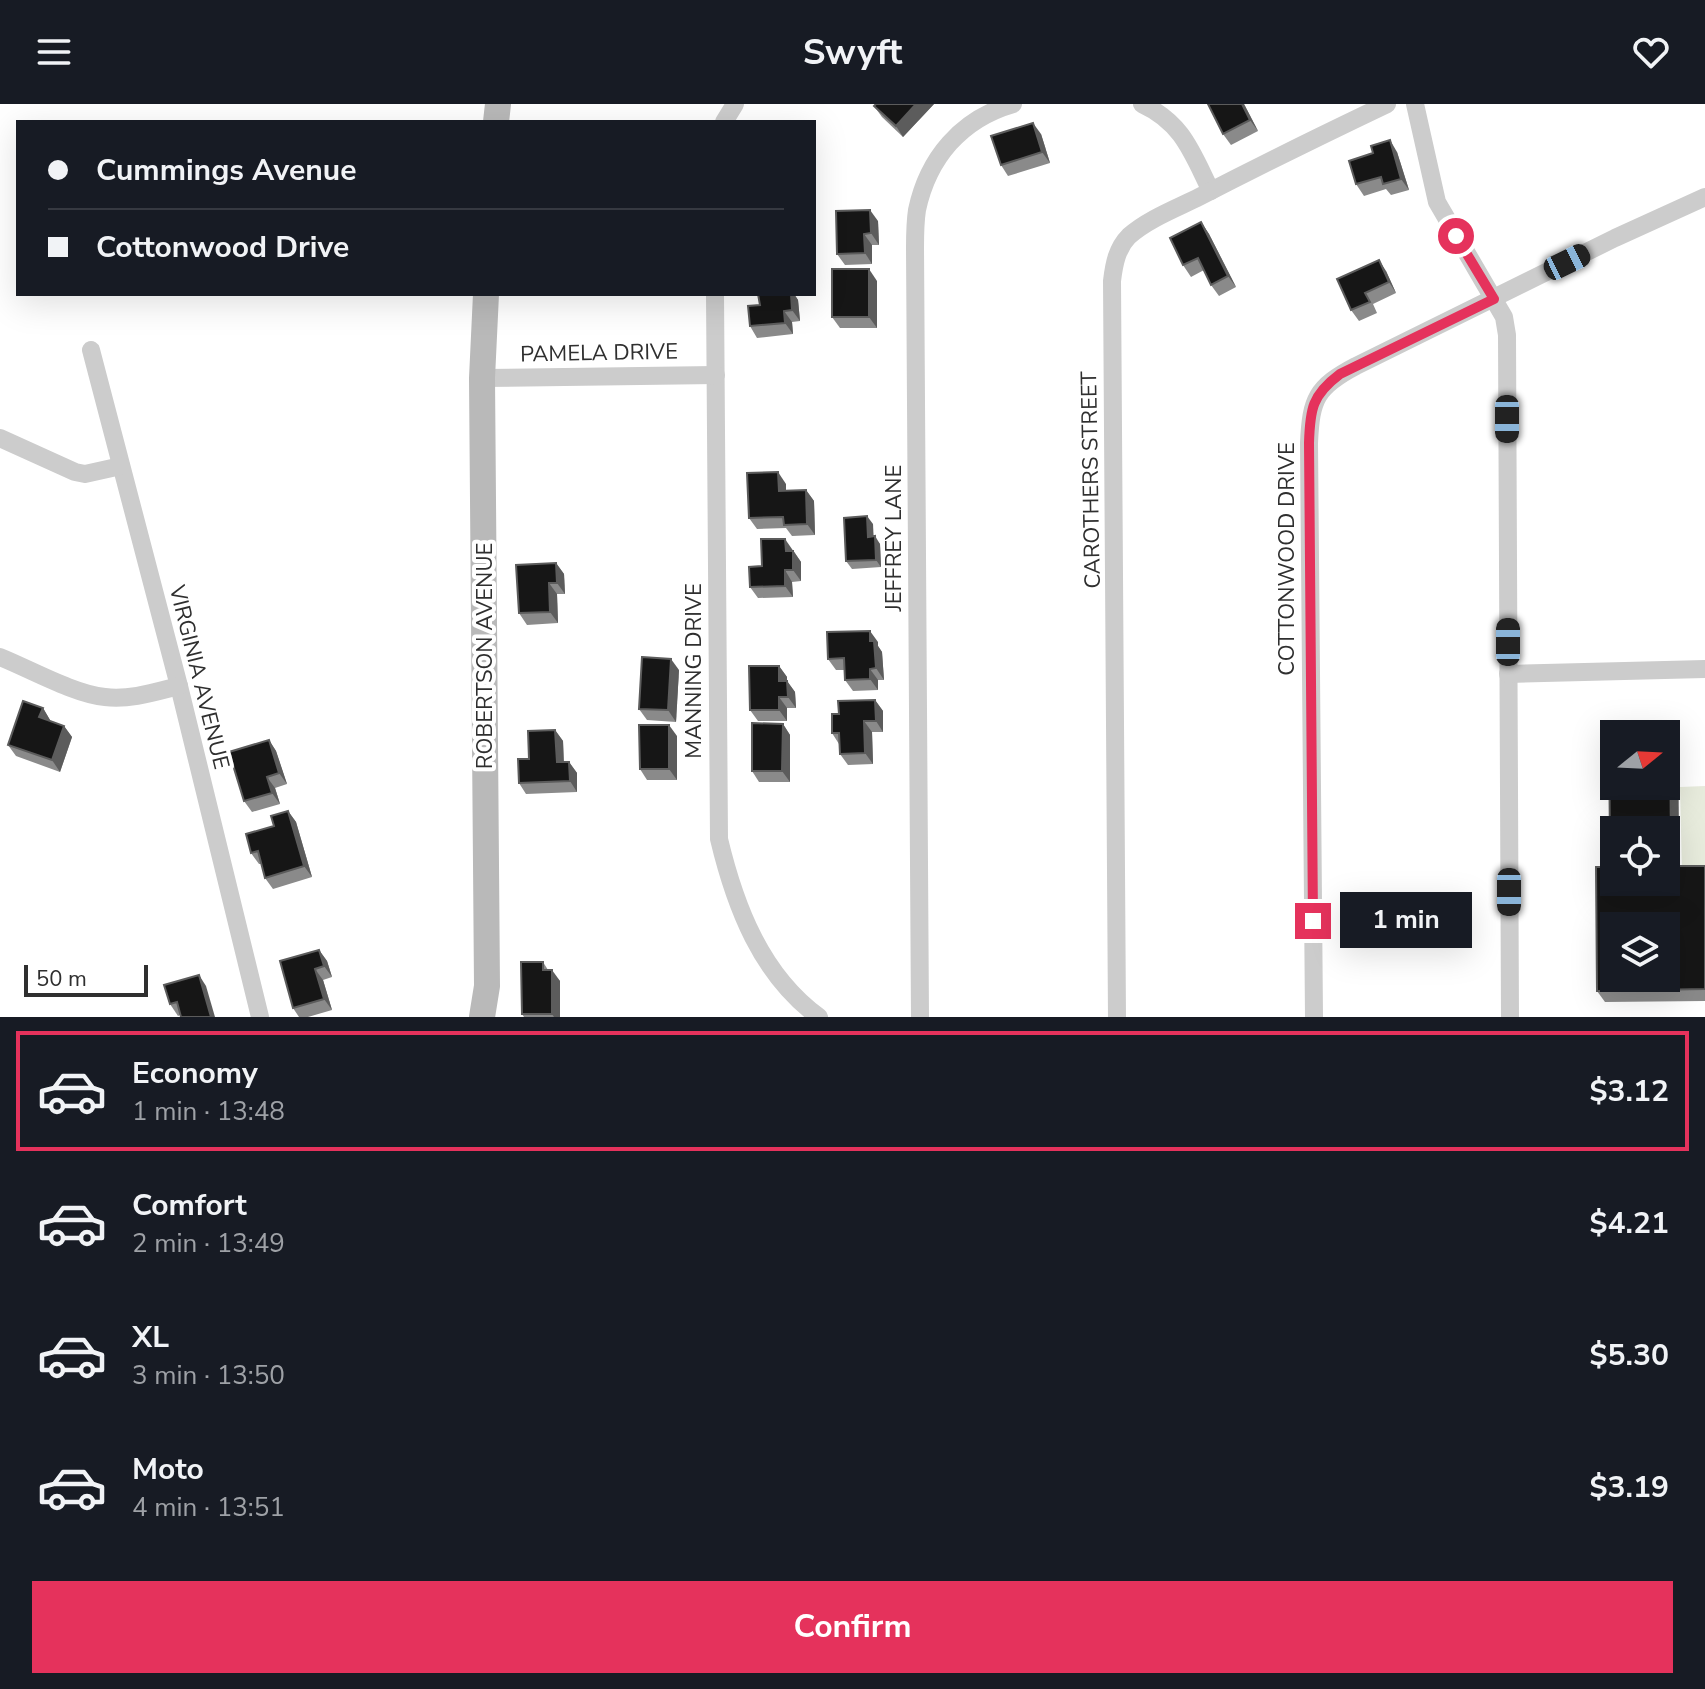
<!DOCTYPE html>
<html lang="en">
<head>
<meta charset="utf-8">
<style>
  :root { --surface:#171b24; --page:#20242c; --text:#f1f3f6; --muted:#9ea1a6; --line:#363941; --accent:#e5325c }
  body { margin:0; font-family:"Nunito Sans",sans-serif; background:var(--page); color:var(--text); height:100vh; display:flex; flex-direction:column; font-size:30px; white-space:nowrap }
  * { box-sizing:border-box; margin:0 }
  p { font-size:26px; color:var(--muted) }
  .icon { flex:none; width:44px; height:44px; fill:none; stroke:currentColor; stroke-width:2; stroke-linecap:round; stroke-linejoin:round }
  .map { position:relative; height:913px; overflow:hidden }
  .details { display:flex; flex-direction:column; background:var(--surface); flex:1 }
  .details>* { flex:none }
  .top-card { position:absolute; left:16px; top:16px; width:800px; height:176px; border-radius:0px; box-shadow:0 8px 32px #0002; display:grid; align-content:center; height:176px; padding:0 32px; background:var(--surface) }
  .needle { width:52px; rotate:72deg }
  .tools { position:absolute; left:1600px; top:616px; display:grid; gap:16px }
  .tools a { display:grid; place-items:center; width:80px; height:80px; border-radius:0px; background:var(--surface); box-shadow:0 8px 32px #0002; font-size:40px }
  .scale { position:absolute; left:24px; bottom:20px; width:124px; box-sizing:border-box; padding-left:8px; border:4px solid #2f2f2f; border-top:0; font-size:22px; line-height:28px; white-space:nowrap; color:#2f2f2f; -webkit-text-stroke:6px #fff; paint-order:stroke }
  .end { position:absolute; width:36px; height:36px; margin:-18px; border:10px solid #e5325c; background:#fff; box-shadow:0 0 0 4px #fff }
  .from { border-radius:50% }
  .bubble { position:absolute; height:56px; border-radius:0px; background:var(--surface); box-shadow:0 8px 32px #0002; font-size:26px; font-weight:700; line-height:56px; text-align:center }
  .car { position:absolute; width:24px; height:48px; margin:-24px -12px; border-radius:10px; box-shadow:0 0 6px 2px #0007; background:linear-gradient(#222 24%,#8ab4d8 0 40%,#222 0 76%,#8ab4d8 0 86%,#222 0) }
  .top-card b { display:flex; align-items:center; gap:28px; height:76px; font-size:30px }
  .top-card b+b { border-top:2px solid var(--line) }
  .top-card i { width:20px; height:20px; background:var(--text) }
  ul { padding:14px 0 0; list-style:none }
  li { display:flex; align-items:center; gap:24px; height:120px; margin:0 16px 12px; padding:0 16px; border:4px solid transparent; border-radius:0px }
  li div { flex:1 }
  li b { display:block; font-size:30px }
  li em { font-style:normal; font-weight:700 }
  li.on { border-color:var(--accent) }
  li>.icon { width:72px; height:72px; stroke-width:1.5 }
  .button { display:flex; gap:16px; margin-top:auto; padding:16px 32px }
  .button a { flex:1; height:92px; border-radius:0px; background:var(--accent); color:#fff; font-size:32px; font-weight:700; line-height:92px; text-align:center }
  header { display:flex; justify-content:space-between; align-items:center; height:104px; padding:0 32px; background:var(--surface); font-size:36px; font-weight:700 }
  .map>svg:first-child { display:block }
</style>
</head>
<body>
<header><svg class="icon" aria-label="menu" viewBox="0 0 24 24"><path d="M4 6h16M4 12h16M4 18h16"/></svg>Swyft<svg class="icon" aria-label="heart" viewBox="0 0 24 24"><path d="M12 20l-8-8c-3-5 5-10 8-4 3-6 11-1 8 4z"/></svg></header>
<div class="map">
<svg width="1705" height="913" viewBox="0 0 1705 913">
  <rect width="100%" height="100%" fill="#fff"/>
  <polygon fill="#e8ecdd" points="1705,682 1705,769 1682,769 1680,683"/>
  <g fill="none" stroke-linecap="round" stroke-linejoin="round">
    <g stroke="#ccc" stroke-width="18">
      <path d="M1142,0C1183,19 1192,49 1211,87"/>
      <polyline points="1415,0 1437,98 1504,213 1507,231 1510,913"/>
      <polyline points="724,18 735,0"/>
      <path d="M715,190L719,735C735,802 761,871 819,913"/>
      <polyline points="91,246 179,582 260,913"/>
      <polyline points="482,274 716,271"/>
      <polyline points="0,334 75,368 85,370 121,362"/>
      <path d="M0,553C30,565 74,590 105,593C130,596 155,588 179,582"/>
      <polyline points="1508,570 1705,565"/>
      <path d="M920,913L915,144C915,132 915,119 917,106C928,54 961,15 1013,0"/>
      <path d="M1117,913L1112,177C1114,160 1117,144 1129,132C1148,115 1177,104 1199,93C1261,61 1324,30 1387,0"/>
      <path d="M1314,913L1309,339C1311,295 1316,283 1356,262L1615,134L1705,93"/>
    </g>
    <g stroke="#b9b9b9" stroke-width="26">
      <polyline points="496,18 498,0"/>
      <polyline points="482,913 487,882 482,274 486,190"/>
    </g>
  </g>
  <g fill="#8a8a8a">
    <polygon points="876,0 934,0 903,33 882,13 874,2"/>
    <polygon points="1244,0 1258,27 1231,41 1223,30"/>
    <polygon points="1041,30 1050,59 1008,72 1001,61"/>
    <polygon points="1397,48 1409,86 1391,91 1386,85 1364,92 1356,80"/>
    <polygon points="878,117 879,141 872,141 872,160 845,161 837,150"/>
    <polygon points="1201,118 1209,130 1236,183 1219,192 1211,181 1204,166 1191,173 1183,161"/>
    <polygon points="1386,167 1396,189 1373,200 1377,209 1359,217 1351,206 1337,175"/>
    <polygon points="877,177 877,224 840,224 832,213"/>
    <polygon points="758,190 794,190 798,196 800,217 792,218 793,230 757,234 750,222 760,201"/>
    <polygon points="786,380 786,386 806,386 814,397 815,431 792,432 786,424 757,425 749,414"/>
    <polygon points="873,420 873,433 880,440 881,463 852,465 846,457"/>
    <polygon points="793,446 801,458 801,477 792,478 793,493 758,494 750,483 762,462"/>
    <polygon points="556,459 564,470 565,490 557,490 558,519 527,521 519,509"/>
    <polygon points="878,538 878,542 882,548 884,576 878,576 878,586 853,587 845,576 845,566 836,566 828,555"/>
    <polygon points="779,562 787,573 787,577 795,588 796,604 787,604 787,617 758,617 750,606"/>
    <polygon points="679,566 676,618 647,616 639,605"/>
    <polygon points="875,596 883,607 883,628 872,628 873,660 848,661 840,650 839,640 832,629 839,610"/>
    <polygon points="43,604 50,616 50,617 64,622 72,633 60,668 16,652 8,641"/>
    <polygon points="783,620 790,631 790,678 759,678 752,667"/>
    <polygon points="555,626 563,637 564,658 569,658 577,669 577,688 526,690 519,679 529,655"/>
    <polygon points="677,632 677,676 647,676 640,665"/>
    <polygon points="1609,633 1614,633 1614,682 1666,682 1666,633 1670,633 1678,644 1679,752 1666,752 1666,726 1614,726 1614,746 1610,740"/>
    <polygon points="269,636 276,647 287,680 275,684 280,700 252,708 244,697"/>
    <polygon points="288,707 296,718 312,773 273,785 265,774 261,760 259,760 251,749"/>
    <polygon points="1705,762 1705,897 1605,898 1597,887"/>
    <polygon points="319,846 327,857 332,873 323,876 332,906 308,913 299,913 293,904"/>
    <polygon points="543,858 548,866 560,877 560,913 524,913 522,910"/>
    <polygon points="206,882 180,911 178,912 170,900"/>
  </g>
  <g fill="#5c5c5c">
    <polygon points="916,0 934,0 903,33 896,22"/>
    <polygon points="1242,0 1244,0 1258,27 1250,16"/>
    <polygon points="1033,19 1041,30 1050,59 1042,48"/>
    <polygon points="1390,36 1397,48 1409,86 1401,75"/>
    <polygon points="870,106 878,117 879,141 871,129"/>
    <polygon points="1201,118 1209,130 1236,183 1228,172"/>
    <polygon points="864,130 872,141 872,160 865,149"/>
    <polygon points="1379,156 1386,167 1396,189 1389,178"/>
    <polygon points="869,165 877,177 877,224 869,213"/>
    <polygon points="789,190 794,190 798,196 800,217 792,206"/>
    <polygon points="784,207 792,218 793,230 785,219"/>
    <polygon points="778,368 786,380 786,398 779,387"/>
    <polygon points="806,386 814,397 815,431 807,420"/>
    <polygon points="867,412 873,420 874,441 868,433"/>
    <polygon points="875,432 880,440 881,463 876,456"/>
    <polygon points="785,435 801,458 801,477 793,466 786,447"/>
    <polygon points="556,459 564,470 565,490 557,479"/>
    <polygon points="785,466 792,478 793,493 785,482"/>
    <polygon points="549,479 557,490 558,519 550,508"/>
    <polygon points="870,527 878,538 878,542 882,548 884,576 876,564 870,537"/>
    <polygon points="671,555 679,566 676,618 668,606"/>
    <polygon points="779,562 787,573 787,588 779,577"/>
    <polygon points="870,565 878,576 878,586 870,575"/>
    <polygon points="787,577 795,588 796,604 788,593"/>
    <polygon points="779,593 787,604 787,617 779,606"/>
    <polygon points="875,596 883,607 883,628 876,617"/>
    <polygon points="43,604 50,616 47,625 39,613"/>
    <polygon points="864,617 872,628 873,660 865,649"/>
    <polygon points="783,620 790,631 790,678 782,667"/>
    <polygon points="669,621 677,632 677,676 669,665"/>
    <polygon points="64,622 72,633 60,668 52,656"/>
    <polygon points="555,626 563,637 564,669 557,658"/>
    <polygon points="1670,633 1678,644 1679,752 1671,741"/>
    <polygon points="269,636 276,647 287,680 279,669"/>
    <polygon points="569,658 577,669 577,688 570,677"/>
    <polygon points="267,673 275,684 280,700 272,689"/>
    <polygon points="288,707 296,718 312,773 304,762"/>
    <polygon points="319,846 327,857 332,873 324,862"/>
    <polygon points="315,865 323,876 332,906 324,895"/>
    <polygon points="552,866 560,877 560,913 554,913 552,910"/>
    <polygon points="199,871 206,882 215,913 211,913"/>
  </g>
  <g fill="#161616" stroke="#5c5c5c" stroke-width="2" fill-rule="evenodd">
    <polygon points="876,0 916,0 896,22 874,2"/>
    <polygon points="1208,0 1242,0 1250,16 1223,30"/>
    <polygon points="1033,19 1042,48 1001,61 991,32"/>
    <polygon points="1390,36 1401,75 1383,80 1381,73 1356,80 1349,57 1373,49 1371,42"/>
    <polygon points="870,106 871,129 864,130 865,149 837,150 836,107"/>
    <polygon points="1201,118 1228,172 1211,181 1198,154 1183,161 1170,134"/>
    <polygon points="1379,156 1389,178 1365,189 1370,198 1351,206 1337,175"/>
    <rect x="832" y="165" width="37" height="48"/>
    <polygon points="758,190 791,190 792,206 784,207 785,219 750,222 748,202 760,201"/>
    <polygon points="778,368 779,387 806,386 807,420 784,421 783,413 749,414 747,369"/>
    <polygon points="867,412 868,433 875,432 876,456 846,457 844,414"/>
    <polygon points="761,435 785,435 786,447 793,447 793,466 785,466 785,482 750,483 749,463 762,462"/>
    <polygon points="556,459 557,479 549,479 550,508 519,509 516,461"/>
    <polygon points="870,527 870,537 874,537 876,564 870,565 870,575 845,576 844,554 828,555 827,528"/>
    <polygon points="642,553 671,555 668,606 639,605"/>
    <polygon points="749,562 779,562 779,577 787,577 788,593 779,593 779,606 750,606"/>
    <polygon points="875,596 876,617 864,617 865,649 840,650 839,629 832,629 832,610 839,610 838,597"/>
    <polygon points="23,597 43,604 39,613 64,622 52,656 8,641"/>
    <polygon points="752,619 783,620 782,667 752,667"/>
    <polygon points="639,621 669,621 669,665 640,665"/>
    <polygon points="555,626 557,658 569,658 570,677 519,679 518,655 529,655 528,627"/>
    <polygon points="1609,633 1614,633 1614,682 1666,682 1666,633 1670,633 1671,741 1666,741 1666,726 1614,726 1614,740 1610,740"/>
    <polygon points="269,636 279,669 267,673 272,689 244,697 229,648"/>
    <polygon points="288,707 304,762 265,774 258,747 251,749 246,730 274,722 271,712"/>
    <path d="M1666,762H1705V885L1597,887L1596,763H1614V778H1666ZM1614,822H1666V874H1614Z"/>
    <polygon points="319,846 324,862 315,865 324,895 293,904 280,857"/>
    <polygon points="521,858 543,858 543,866 552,866 552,910 522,910"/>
    <polygon points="199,871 211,913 181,913 177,898 170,900 164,881"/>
  </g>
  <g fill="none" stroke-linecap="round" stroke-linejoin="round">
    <path stroke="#e5325c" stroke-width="10" d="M1313,817L1309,339C1310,305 1312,291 1340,270L1494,195L1456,132"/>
  </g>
  <g text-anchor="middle" stroke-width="8" stroke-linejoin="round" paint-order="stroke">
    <g font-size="22" fill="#2f2f2f" stroke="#fff">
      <text transform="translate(599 248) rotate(-1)" y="8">PAMELA DRIVE</text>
      <text transform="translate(1090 376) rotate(-91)" y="8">CAROTHERS STREET</text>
      <text transform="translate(893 434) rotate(-90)" y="8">JEFFREY LANE</text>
      <text transform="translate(1286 455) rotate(-90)" y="8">COTTONWOOD DRIVE</text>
      <text transform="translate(484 552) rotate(-90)" y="8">ROBERTSON AVENUE</text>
      <text transform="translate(693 567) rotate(-90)" y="8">MANNING DRIVE</text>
      <text transform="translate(200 573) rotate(76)" y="8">VIRGINIA AVENUE</text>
    </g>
  </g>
</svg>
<div class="tools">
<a><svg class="needle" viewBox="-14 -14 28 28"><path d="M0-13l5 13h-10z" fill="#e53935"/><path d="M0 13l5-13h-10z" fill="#9ea1a6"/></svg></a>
<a><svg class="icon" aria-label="locate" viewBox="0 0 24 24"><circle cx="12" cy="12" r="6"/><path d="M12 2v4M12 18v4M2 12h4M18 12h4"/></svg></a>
<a><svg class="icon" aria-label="layers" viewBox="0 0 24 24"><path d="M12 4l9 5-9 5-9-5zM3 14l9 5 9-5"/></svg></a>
</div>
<div class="scale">50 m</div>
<i class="end from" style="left:1456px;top:132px"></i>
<i class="end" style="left:1313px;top:817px"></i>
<div class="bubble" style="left:1340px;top:788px;width:132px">1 min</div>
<i class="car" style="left:1567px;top:158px;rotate:64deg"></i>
<i class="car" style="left:1507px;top:315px;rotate:180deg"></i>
<i class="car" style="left:1508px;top:538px;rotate:0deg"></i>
<i class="car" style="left:1509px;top:788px;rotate:180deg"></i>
<div class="top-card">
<b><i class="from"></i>Cummings Avenue</b>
<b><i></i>Cottonwood Drive</b>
</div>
</div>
<section class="details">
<ul>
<li class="on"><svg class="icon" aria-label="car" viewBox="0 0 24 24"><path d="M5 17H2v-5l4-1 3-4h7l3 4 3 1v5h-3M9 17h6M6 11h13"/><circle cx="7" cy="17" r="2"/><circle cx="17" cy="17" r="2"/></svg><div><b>Economy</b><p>1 min · 13:48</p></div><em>$3.12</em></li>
<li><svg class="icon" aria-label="car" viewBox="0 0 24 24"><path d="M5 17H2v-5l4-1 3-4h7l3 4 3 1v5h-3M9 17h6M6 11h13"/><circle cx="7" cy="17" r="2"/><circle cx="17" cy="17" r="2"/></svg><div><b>Comfort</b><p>2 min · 13:49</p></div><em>$4.21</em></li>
<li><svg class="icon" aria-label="car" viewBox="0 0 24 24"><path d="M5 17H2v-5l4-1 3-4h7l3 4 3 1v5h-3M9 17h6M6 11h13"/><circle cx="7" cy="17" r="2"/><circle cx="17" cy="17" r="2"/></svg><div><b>XL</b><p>3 min · 13:50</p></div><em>$5.30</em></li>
<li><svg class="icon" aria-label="car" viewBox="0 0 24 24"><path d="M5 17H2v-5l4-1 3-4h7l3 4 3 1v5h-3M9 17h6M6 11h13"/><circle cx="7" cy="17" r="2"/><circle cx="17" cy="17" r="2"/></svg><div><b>Moto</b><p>4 min · 13:51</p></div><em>$3.19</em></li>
</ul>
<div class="button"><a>Confirm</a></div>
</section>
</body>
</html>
